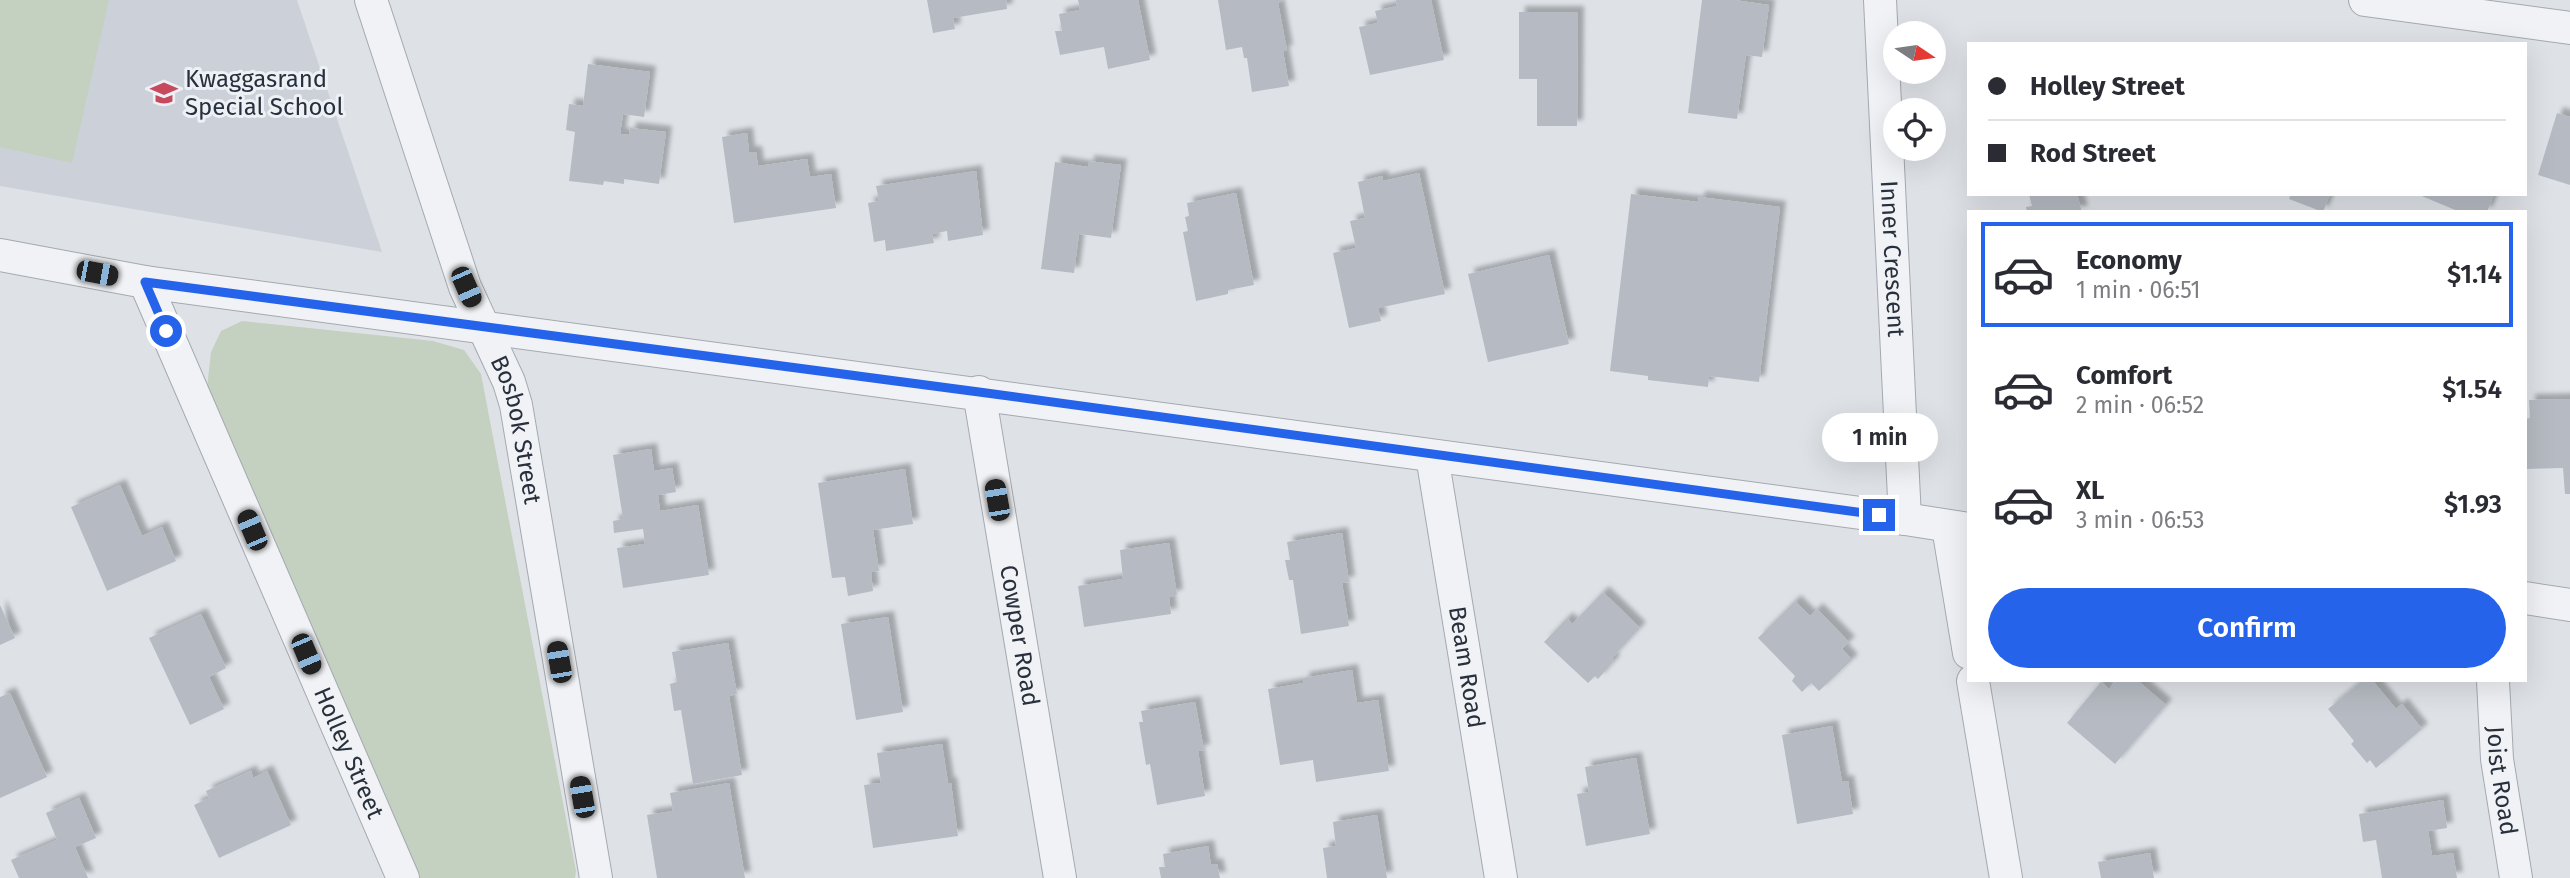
<!DOCTYPE html>
<html lang="en">
<head>
<meta charset="utf-8">
<style>
  :root { --surface:#fff; --page:#f7f7f7; --text:#2b2b33; --muted:#7c7c81; --line:#e1e1e2; --accent:#2563eb }
  body { margin:0; font-family:"Fira Sans",sans-serif; background:var(--page); color:var(--text); height:100vh; display:flex; flex-direction:column; font-size:26px; white-space:nowrap }
  * { box-sizing:border-box; margin:0 }
  p { font-size:23px; color:var(--muted) }
  .icon { flex:none; width:38px; height:38px; fill:none; stroke:currentColor; stroke-width:2; stroke-linecap:round; stroke-linejoin:round }
  .map { position:relative; flex:1; overflow:hidden }
  .side { position:absolute; left:1967px; top:210px; width:560px; height:472px; display:flex; flex-direction:column; background:var(--surface); border-radius:0px; box-shadow:0 7px 28px #0002 }
  .side>* { flex:none }
  .guide { position:absolute; left:1967px; top:42px; width:560px; height:154px; border-radius:0px; box-shadow:0 7px 28px #0002; display:grid; align-content:center; height:154px; padding:0 21px; background:var(--surface) }
  .needle { width:46px; rotate:103deg }
  .controls { position:absolute; left:1883px; top:21px; display:grid; gap:14px }
  .controls a { display:grid; place-items:center; width:63px; height:63px; border-radius:50%; background:var(--surface); box-shadow:0 7px 28px #0002; font-size:35px }
  .end { position:absolute; width:32px; height:32px; margin:-16px; border:9px solid #2563eb; background:#fff; box-shadow:0 0 0 4px #fff }
  .from { border-radius:50% }
  .bubble { position:absolute; height:49px; border-radius:24px; background:var(--surface); box-shadow:0 7px 28px #0002; font-size:23px; font-weight:600; line-height:49px; text-align:center }
  .car { position:absolute; width:21px; height:42px; margin:-21px -10px; border-radius:9px; box-shadow:0 0 5px 2px #0007; background:linear-gradient(#222 24%,#8ab4d8 0 40%,#222 0 76%,#8ab4d8 0 86%,#222 0) }
  .guide b { display:flex; align-items:center; gap:24px; height:66px; font-size:26px }
  .guide b+b { border-top:2px solid var(--line) }
  .guide i { width:18px; height:18px; background:var(--text) }
  ul { padding:12px 0 0; list-style:none }
  li { display:flex; align-items:center; gap:21px; height:105px; margin:0 14px 10px; padding:0 7px; border:4px solid transparent; border-radius:0px }
  li div { flex:1 }
  li b { display:block; font-size:26px }
  li em { font-style:normal; font-weight:600 }
  li.on { border-color:var(--accent) }
  li>.icon { width:63px; height:63px; stroke-width:1.5 }
  .cta { display:flex; gap:14px; margin-top:auto; padding:14px 21px }
  .cta a { flex:1; height:80px; border-radius:42px; background:var(--accent); color:#fff; font-size:28px; font-weight:600; line-height:80px; text-align:center }
  .map>svg:first-child { display:block }
</style>
</head>
<body>
<div class="map">
<svg width="2570" height="878" viewBox="0 0 2570 878">
  <defs>
    <filter id="shadow"><feDropShadow dx="6" dy="-6" stdDeviation="2" flood-color="#0004"/></filter>
  </defs>
  <rect width="100%" height="100%" fill="#dee2e7"/>
  <polygon fill="#ccd1d9" points="0,0 297,0 382,252 0,186"/>
  <g fill="#c4d0c0">
    <polygon points="0,0 109,0 72,163 0,147"/>
    <polygon points="242,321 433,341 464,350 481,374 576,871 575,878 415,878 206,397 211,352 221,331"/>
  </g>
  <g fill="#b6bbc3" filter="url(#shadow)">
    <polygon points="927,0 1006,0 1007,9 953,18 955,29 933,33"/>
    <polygon points="1078,0 1138,0 1150,60 1108,69 1104,47 1060,55 1055,31 1062,31 1059,14 1080,10"/>
    <polygon points="1218,0 1285,0 1278,3 1287,51 1283,51 1289,86 1252,92 1247,58 1244,58 1242,47 1226,50"/>
    <polygon points="1396,0 1431,0 1444,60 1370,75 1359,27 1378,23 1375,11 1397,6"/>
    <polygon points="1702,0 1734,0 1769,5 1762,57 1746,55 1737,119 1688,113"/>
    <polygon points="1519,12 1578,12 1577,126 1537,126 1537,79 1519,79"/>
    <polygon points="588,64 650,72 644,117 623,114 620,134 629,135 630,128 666,132 659,184 624,179 624,184 604,181 603,185 569,181 575,132 566,130 569,104 583,106"/>
    <polygon points="2557,113 2570,117 2570,185 2538,175"/>
    <polygon points="747,133 749,152 756,152 758,166 807,159 810,177 831,174 836,208 734,223 722,137"/>
    <polygon points="1088,161 1121,165 1111,238 1079,234 1074,273 1041,269 1055,162 1088,167"/>
    <polygon points="976,171 983,235 948,241 947,231 932,234 934,243 886,251 885,240 874,242 868,203 879,201 876,186"/>
    <polygon points="1419,173 1445,294 1378,308 1381,321 1349,328 1333,253 1356,248 1350,221 1365,218 1358,182 1382,176 1383,181"/>
    <polygon points="1236,193 1254,285 1228,290 1228,294 1196,301 1183,232 1188,231 1185,217 1189,216 1187,203"/>
    <polygon points="1631,194 1698,202 1699,197 1780,207 1759,382 1709,376 1708,387 1648,380 1648,376 1610,371"/>
    <polygon points="2029,194 2077,194 2082,212 2027,212 2026,207 2032,206"/>
    <polygon points="2291,194 2330,194 2323,212 2289,199"/>
    <polygon points="2417,194 2494,194 2487,212 2460,212"/>
    <polygon points="1549,255 1569,344 1488,362 1468,274"/>
    <polygon points="2570,399 2570,494 2565,494 2563,468 2525,469 2525,419 2530,418 2529,400"/>
    <polygon points="651,449 654,471 672,468 676,492 658,495 660,511 698,505 709,575 623,588 617,548 645,544 643,529 614,533 613,521 623,519 613,455"/>
    <polygon points="905,469 913,524 873,530 879,571 871,572 873,591 848,596 845,577 832,578 818,483"/>
    <polygon points="120,485 142,536 162,527 176,561 107,591 71,507"/>
    <polygon points="1342,533 1349,582 1342,583 1349,626 1301,634 1293,580 1289,580 1285,560 1290,560 1287,542"/>
    <polygon points="1169,543 1177,595 1169,597 1171,614 1084,627 1078,586 1123,579 1120,550"/>
    <polygon points="1603,592 1640,628 1612,658 1614,661 1598,679 1595,676 1588,683 1544,642 1567,618 1572,624"/>
    <polygon points="1795,601 1810,616 1817,609 1849,642 1842,649 1852,660 1819,691 1811,683 1802,692 1792,681 1795,676 1758,638"/>
    <polygon points="0,605 15,638 0,645"/>
    <polygon points="201,614 226,668 209,677 224,709 190,725 149,638"/>
    <polygon points="888,617 903,712 856,720 841,624"/>
    <polygon points="728,643 737,694 729,696 742,775 693,784 681,710 674,711 670,684 677,682 672,652"/>
    <polygon points="1352,670 1357,703 1378,700 1389,771 1316,782 1313,760 1280,765 1268,689 1304,683 1303,678"/>
    <polygon points="2116,681 2138,681 2166,705 2115,764 2067,723 2101,682 2109,689"/>
    <polygon points="2362,681 2373,681 2396,709 2402,704 2422,729 2376,768 2370,760 2367,763 2351,744 2354,741 2328,709"/>
    <polygon points="10,693 47,777 0,798 0,697"/>
    <polygon points="1195,702 1204,750 1198,751 1205,796 1157,805 1150,764 1146,765 1139,722 1143,722 1141,711"/>
    <polygon points="1832,726 1842,782 1848,781 1853,814 1797,824 1782,735"/>
    <polygon points="942,744 948,783 951,783 958,836 873,848 864,785 881,783 877,753"/>
    <polygon points="1636,758 1650,834 1586,846 1577,794 1589,792 1585,767"/>
    <polygon points="251,771 253,778 267,771 291,825 219,858 194,805 209,798 206,791"/>
    <polygon points="729,783 745,878 657,878 647,815 673,811 670,793"/>
    <polygon points="79,798 96,838 75,847 88,878 19,878 11,860 57,840 46,813"/>
    <polygon points="2443,800 2447,828 2428,831 2432,856 2453,853 2457,878 2382,878 2376,840 2363,842 2359,814"/>
    <polygon points="1377,815 1387,878 1327,878 1323,848 1336,846 1333,822"/>
    <polygon points="1208,846 1211,865 1217,864 1220,878 1161,878 1159,867 1165,867 1163,854"/>
    <polygon points="2150,853 2154,878 2101,878 2098,862"/>
  </g>
  <g fill="none" stroke-linecap="round" stroke-linejoin="round">
    <defs>
      <g id="street">
        <path id="s1" d="M371,0L465,287L509,382L516,405L596,878"/>
        <path id="s2" d="M1880,0L1905,519"/>
        <polyline points="2365,0 2570,28"/>
        <polyline points="0,255 145,282 1905,519 1969,529"/>
        <path id="s3" d="M145,282L403,878"/>
        <path id="s4" d="M979,392L1060,878"/>
        <path id="s5" d="M1432,456L1501,878"/>
        <polyline points="1948,527 1969,653"/>
        <polyline points="2525,598 2570,605"/>
        <polyline points="1973,681 2006,878"/>
        <path id="s6" d="M2493,681L2497,759L2516,878"/>
      </g>
    </defs>
    <use href="#street" stroke="#a4a9b1" stroke-width="34"/>
    <use href="#street" stroke="#f1f2f5" stroke-width="32"/>
  </g>
  <g fill="none" stroke-linecap="round" stroke-linejoin="round">
    <polyline stroke="#2563eb" stroke-width="9" points="166,331 145,282 979,392 1879,515"/>
  </g>
  <defs>
    <symbol id="school-bare" viewBox="-9 -9 18 18"><path d="M0-5L7-2L0 1L-7-2ZM-4 1L0 2.5L4 1V4Q0 6-4 4Z" fill="#c6495e" stroke="#edf1f5" stroke-width="2.5" paint-order="stroke"/></symbol>
  </defs>
  <g fill-rule="evenodd">
    <use href="#school-bare" x="145" y="74" width="38" height="38"/>
  </g>
  <g text-anchor="middle" stroke-width="6" stroke-linejoin="round" paint-order="stroke">
    <g font-size="24" fill="#28303d" stroke="#edf1f5" text-anchor="start">
      <text x="185" y="87">Kwaggasrand<tspan x="185" dy="28">Special School</tspan></text>
    </g>
    <g font-size="24" fill="#28303d" stroke="#edf1f5">
      <text dy="8" stroke="none"><textPath href="#s2" startOffset="259">Inner Crescent</textPath></text>
      <text dy="8" stroke="none"><textPath href="#s1" startOffset="455">Bosbok Street</textPath></text>
      <text dy="8" stroke="none"><textPath href="#s4" startOffset="247">Cowper Road</textPath></text>
      <text dy="8" stroke="none"><textPath href="#s5" startOffset="214">Beam Road</textPath></text>
      <text dy="8" stroke="none"><textPath href="#s3" startOffset="513">Holley Street</textPath></text>
      <text dy="8" stroke="none"><textPath href="#s6" startOffset="100">Joist Road</textPath></text>
    </g>
  </g>
</svg>
<div class="controls">
<a><svg class="needle" viewBox="-14 -14 28 28"><path d="M0-13l5 13h-10z" fill="#e53935"/><path d="M0 13l5-13h-10z" fill="#7c7c81"/></svg></a>
<a><svg class="icon" aria-label="locate" viewBox="0 0 24 24"><circle cx="12" cy="12" r="6"/><path d="M12 2v4M12 18v4M2 12h4M18 12h4"/></svg></a>
</div>
<i class="end from" style="left:166px;top:331px"></i>
<i class="end" style="left:1879px;top:515px"></i>
<div class="bubble" style="left:1822px;top:413px;width:116px">1 min</div>
<i class="car" style="left:97px;top:273px;rotate:101deg"></i>
<i class="car" style="left:466px;top:287px;rotate:156deg"></i>
<i class="car" style="left:997px;top:500px;rotate:350deg"></i>
<i class="car" style="left:252px;top:530px;rotate:337deg"></i>
<i class="car" style="left:306px;top:654px;rotate:157deg"></i>
<i class="car" style="left:559px;top:662px;rotate:350deg"></i>
<i class="car" style="left:582px;top:797px;rotate:350deg"></i>
<div class="guide">
<b><i class="from"></i>Holley Street</b>
<b><i></i>Rod Street</b>
</div>
<section class="side">
<ul>
<li class="on"><svg class="icon" aria-label="car" viewBox="0 0 24 24"><path d="M5 17H2v-5l4-1 3-4h7l3 4 3 1v5h-3M9 17h6M6 11h13"/><circle cx="7" cy="17" r="2"/><circle cx="17" cy="17" r="2"/></svg><div><b>Economy</b><p>1 min · 06:51</p></div><em>$1.14</em></li>
<li><svg class="icon" aria-label="car" viewBox="0 0 24 24"><path d="M5 17H2v-5l4-1 3-4h7l3 4 3 1v5h-3M9 17h6M6 11h13"/><circle cx="7" cy="17" r="2"/><circle cx="17" cy="17" r="2"/></svg><div><b>Comfort</b><p>2 min · 06:52</p></div><em>$1.54</em></li>
<li><svg class="icon" aria-label="car" viewBox="0 0 24 24"><path d="M5 17H2v-5l4-1 3-4h7l3 4 3 1v5h-3M9 17h6M6 11h13"/><circle cx="7" cy="17" r="2"/><circle cx="17" cy="17" r="2"/></svg><div><b>XL</b><p>3 min · 06:53</p></div><em>$1.93</em></li>
</ul>
<div class="cta"><a>Confirm</a></div>
</section>
</div>
</body>
</html>
